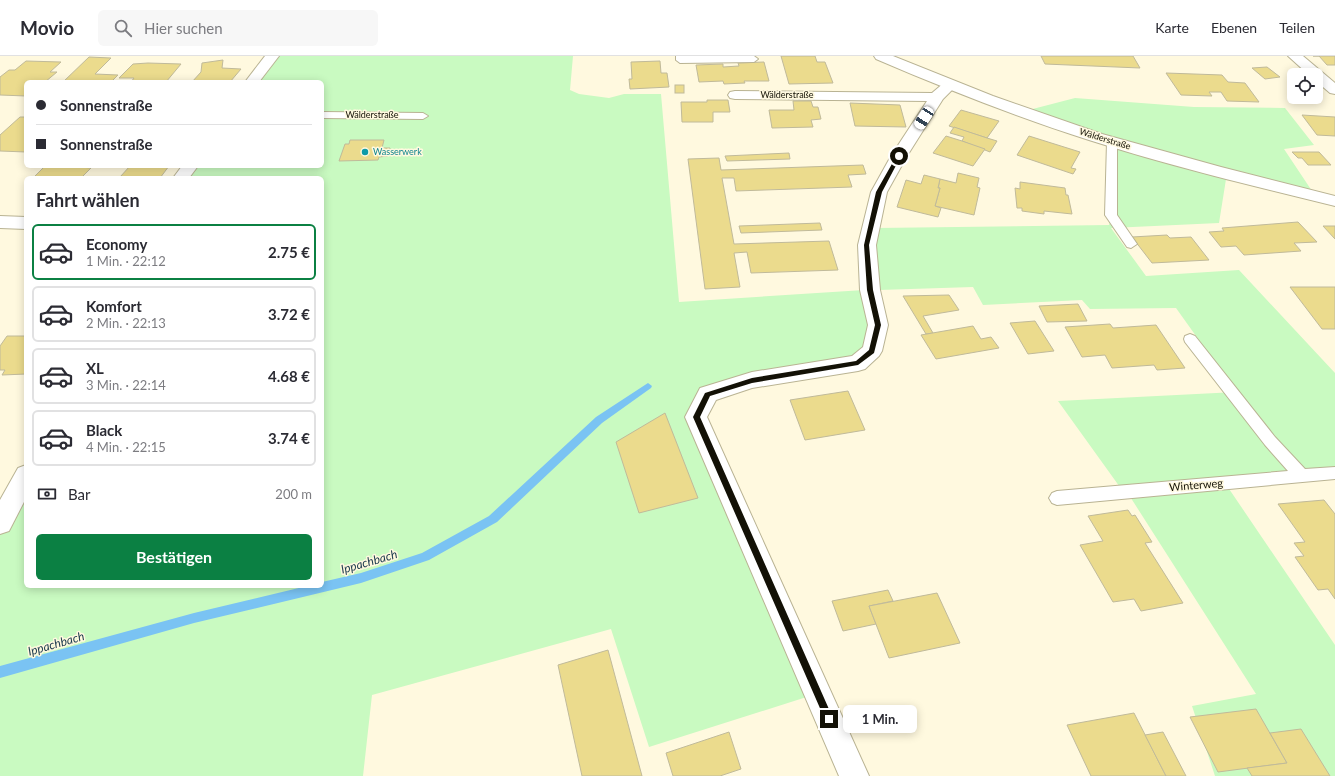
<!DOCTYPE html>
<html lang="de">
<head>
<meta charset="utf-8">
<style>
  :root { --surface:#fff; --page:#f7f7f7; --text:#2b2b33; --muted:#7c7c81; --line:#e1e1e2; --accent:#0b8043 }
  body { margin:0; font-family:Lato,sans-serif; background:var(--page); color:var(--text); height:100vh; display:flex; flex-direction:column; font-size:15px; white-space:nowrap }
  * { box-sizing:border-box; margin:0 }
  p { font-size:13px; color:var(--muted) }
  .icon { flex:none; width:22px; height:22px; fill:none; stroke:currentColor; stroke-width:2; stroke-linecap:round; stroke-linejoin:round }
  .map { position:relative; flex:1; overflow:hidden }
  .drawer { position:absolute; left:24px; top:120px; width:300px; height:412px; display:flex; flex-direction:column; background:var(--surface); border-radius:6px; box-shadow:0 2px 10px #0003 }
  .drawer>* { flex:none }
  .top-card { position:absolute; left:24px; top:24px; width:300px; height:88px; border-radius:6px; box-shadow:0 2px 10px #0003; display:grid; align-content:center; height:88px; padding:0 12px; background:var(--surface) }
  .buttons { position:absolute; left:1287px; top:12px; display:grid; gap:8px }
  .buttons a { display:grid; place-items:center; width:36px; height:36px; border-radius:6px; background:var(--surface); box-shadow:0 2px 10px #0003; font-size:20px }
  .end { position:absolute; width:18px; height:18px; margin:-9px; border:5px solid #131106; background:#fff; box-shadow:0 0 0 2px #fff }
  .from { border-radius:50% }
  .bubble { position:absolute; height:28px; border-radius:6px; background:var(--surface); box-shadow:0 2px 10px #0003; font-size:13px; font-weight:700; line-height:28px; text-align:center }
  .car { position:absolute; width:12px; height:24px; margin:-12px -6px; border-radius:5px; box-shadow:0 0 3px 1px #0007; background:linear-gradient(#fff 24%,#345 0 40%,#fff 0 76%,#345 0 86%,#fff 0) }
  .top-card b { display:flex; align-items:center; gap:14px; height:38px; font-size:15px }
  .top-card b+b { border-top:1px solid var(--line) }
  .top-card i { width:10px; height:10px; background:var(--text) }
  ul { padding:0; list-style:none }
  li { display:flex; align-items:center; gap:12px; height:56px; margin:0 8px 6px; padding:0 4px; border:2px solid var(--line); border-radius:6px }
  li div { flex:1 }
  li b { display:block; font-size:15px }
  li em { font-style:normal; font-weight:700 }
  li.active { border-color:var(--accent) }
  li>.icon { width:36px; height:36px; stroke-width:1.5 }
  h2 { padding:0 12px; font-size:18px; line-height:48px }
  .pay { display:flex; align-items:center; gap:10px; height:44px; padding:0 12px; font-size:15px }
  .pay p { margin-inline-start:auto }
  .primary-button { display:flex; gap:8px; margin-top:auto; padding:8px 12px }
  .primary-button a { flex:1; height:46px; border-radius:6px; background:var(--accent); color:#fff; font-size:16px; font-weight:700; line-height:46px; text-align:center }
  header { display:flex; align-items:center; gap:24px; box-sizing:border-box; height:56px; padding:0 20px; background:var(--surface); border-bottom:1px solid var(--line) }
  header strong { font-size:19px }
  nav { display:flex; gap:22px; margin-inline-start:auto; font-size:14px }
  .search { width:280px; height:36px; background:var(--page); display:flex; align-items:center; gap:10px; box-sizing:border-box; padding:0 14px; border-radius:6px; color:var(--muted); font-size:15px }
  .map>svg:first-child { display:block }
</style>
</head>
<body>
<header>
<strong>Movio</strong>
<div class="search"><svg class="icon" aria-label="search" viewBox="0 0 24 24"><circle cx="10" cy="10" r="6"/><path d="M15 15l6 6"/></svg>Hier suchen</div>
<nav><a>Karte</a><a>Ebenen</a><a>Teilen</a></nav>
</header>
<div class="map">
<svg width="1335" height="720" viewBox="0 0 1335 720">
  <rect width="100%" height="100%" fill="#fff9df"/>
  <g fill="#c9fac1">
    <polygon points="275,0 573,0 570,34 579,38 609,42 624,38 661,38 679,246 864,234 875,270 856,306 706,337 694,362 816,638 649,691 611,573 372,639 363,720 0,720 0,474 26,426 26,530 322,530 322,122 184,122 193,110 322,110 322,26 254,26"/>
    <polygon points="1075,42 1194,51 1285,52 1314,89 1284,93 1314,138 1227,117 1219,167 1111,172 1146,220 1239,214 1335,317 1335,414 1223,424 1335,589 1335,720 1215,720 1192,650 1256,638 1129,439 1122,434 1058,345 1236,336 1176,252 1090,253 1082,244 983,249 973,231 879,234 872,189 876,172 1109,169 1114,149 1115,88 1025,55"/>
  </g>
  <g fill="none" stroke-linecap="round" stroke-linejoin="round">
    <polygon fill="#7ac3f3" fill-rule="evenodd" points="648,327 652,330 651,332 602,367 497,466 429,504 361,527 194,567 0,622 0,610 194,557 307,530 322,530 322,526 361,517 422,497 489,460 596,361"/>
  </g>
  <g fill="#ebdb8d" stroke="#c0ba9a">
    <polygon points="781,0 815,0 817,6 825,6 833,27 789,28"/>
    <polygon points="1041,0 1133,0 1140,12 1045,8"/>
    <polygon points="1313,0 1335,0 1335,9 1327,9 1319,0"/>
    <polygon points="89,1 111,2 95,18 118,19 111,26 63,26"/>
    <polygon points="223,4 222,12 241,13 230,26 192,26 201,16 202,7"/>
    <polygon points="26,5 61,6 50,16 57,16 45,26 26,26 26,40 0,39 0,21 9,14 15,14"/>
    <polygon points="660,5 661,17 667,17 669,31 630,33 629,23 632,23 631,6"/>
    <polygon points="764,6 769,25 744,25 745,27 724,28 723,25 699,26 696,9 723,8 723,11 739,10 738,7"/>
    <polygon points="148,7 181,8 166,26 131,26 134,22 119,22 133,8"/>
    <polygon points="1267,11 1280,21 1265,23 1252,12"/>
    <polygon points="1166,17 1222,19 1228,26 1245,27 1259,46 1227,45 1221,36 1209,36 1212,40 1181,39"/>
    <rect x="675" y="29" width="9" height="8"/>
    <polygon points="707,44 728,44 730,56 713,56 713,66 682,66 681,46 707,46"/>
    <polygon points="793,45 811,45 813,51 818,51 821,63 811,64 813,71 772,72 769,54 794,54"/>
    <polygon points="850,47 900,49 906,71 855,70"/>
    <polygon points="961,54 999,65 987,82 949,70"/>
    <polygon points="1302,59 1335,61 1335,80 1317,79"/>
    <polygon points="20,61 26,61 26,96 0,95 0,79"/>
    <polygon points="954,71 987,82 997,85 990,96 962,85 964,81 950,77"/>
    <polygon points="946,80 962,85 985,93 973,110 933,97"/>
    <polygon points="1029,80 1080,96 1071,112 1076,113 1073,118 1017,99"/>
    <polygon points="350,84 384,84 382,92 390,92 388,100 379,101 378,104 339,105 345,88 349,88"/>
    <polygon points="1292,96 1319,96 1331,109 1308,109 1302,102 1298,102"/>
    <polygon points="789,97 790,103 727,105 725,100"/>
    <polygon points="719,102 721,114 863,109 866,118 848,119 852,131 736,135 734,122 722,122 734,188 829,185 838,214 751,217 747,196 734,197 740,231 705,233 688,103"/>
    <polygon points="45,110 71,110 91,112 81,122 33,122"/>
    <polygon points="130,110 169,110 160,122 120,121"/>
    <polygon points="958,117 979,122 977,131 980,132 974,159 935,150 940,132 938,132 940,123 956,127"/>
    <polygon points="924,119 940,123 938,132 940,132 935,150 941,152 938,161 897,151 906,124 921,128"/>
    <polygon points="1020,126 1065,132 1066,139 1068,139 1072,158 1044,155 1044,158 1022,155 1022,152 1017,152 1015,132 1020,133"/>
    <polygon points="1298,166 1317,186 1294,187 1301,195 1244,199 1236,190 1221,191 1209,176 1224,175 1222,172"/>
    <polygon points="820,167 822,174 741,177 739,170"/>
    <polygon points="1323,170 1335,170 1335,183"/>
    <polygon points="1167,179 1170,182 1191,181 1209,204 1152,207 1132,181"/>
    <polygon points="1290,231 1335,231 1335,273 1322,273"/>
    <polygon points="949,239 959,254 923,260 933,277 926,278 903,240"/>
    <polygon points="1078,248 1087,265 1047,266 1039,250"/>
    <polygon points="1035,265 1054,295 1028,298 1010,267"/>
    <polygon points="1110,268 1113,272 1156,269 1185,312 1157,314 1154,309 1112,312 1105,299 1082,301 1065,271"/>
    <polygon points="973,270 981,283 991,281 999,292 936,303 921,279"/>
    <polygon points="7,280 26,280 26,318 2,319 5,314 0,314 0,290"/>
    <polygon points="848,335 865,374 805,384 790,344"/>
    <polygon points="665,357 698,442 639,457 616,386"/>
    <polygon points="1324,444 1335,458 1335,543 1328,533 1318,534 1295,501 1304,500 1294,487 1305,486 1278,448"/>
    <polygon points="1128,454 1132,460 1135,459 1152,486 1145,487 1183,547 1141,555 1134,543 1113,546 1080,489 1103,485 1088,460"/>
    <polygon points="888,534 893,545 869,550 876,568 843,575 832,545"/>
    <polygon points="937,537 960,587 889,602 869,550"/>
    <polygon points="608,594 642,720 582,720 558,609"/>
    <polygon points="1256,653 1287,707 1218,716 1190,661"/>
    <polygon points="1134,657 1166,720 1091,720 1067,669"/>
    <polygon points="1301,673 1330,720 1252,720 1247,712 1287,707 1270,677"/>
    <polygon points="729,676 741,713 720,720 673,720 666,697"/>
    <polygon points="1163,676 1186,720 1166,720 1145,679"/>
  </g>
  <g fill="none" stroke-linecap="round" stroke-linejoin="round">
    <defs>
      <g id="service">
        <polygon points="676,0 754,0 758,3 754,6 680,7 676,4"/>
        <polygon points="322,56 423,57 428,60 423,63 322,62"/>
        <polygon points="1112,83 1117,86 1117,159 1137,188 1131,192 1127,191 1105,159 1107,86"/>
        <polygon points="1190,278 1195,280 1275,381 1305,413 1335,411 1335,423 1057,449 1052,447 1049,442 1052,437 1057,435 1288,415 1265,389 1185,286 1184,283 1185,280"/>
      </g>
      <g id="minor">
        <polygon points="265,0 279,0 259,26 245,26"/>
        <polygon points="1288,0 1303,0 1335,27 1335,38 1330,37 1316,25 1316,19 1309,19"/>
        <polygon points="950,25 955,26 957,29 943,43 907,100 887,136 876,189 880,234 888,269 882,295 879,300 865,313 858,315 752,332 716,344 707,361 869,720 839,720 685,361 700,332 752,316 852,300 863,291 868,269 860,234 858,189 871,136 891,100 927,45 735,43 730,42 728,39 730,36 735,35 932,37 945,26"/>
        <polygon points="182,110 198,110 189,122 173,122"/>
        <polygon points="0,160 26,161 26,173 0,172"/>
        <polygon points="26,409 26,442 9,475 0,478 0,444 18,412"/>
      </g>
      <path id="secondary" d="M874,0H893L993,40L1102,78L1221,111L1335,140V150C1253,130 1170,110 1089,84C1017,61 946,33 876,3Z"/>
    </defs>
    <use href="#service" stroke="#b9b393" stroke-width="2"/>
    <use href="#minor" stroke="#b9b393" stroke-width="2"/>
    <use href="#secondary" stroke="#b9b393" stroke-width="2"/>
    <use href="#service" fill="#fff" fill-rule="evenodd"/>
    <use href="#minor" fill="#fff" fill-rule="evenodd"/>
    <use href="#secondary" fill="#fff" fill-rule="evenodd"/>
  </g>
  <polygon fill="#131106" points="897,99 901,100 882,136 869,189 873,234 881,269 874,297 858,309 752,327 710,340 700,361 832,660 832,666 829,667 826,666 693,361 705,337 752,322 856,305 869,294 875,269 867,234 864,189 876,136"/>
  <circle fill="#0f9aa8" stroke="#fff9df" stroke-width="1.5" cx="365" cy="96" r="4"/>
  <g text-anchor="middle" stroke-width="3" stroke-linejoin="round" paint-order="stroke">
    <g font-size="9" fill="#131106" stroke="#fff9df">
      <text x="787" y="42">Wälderstraße</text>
      <text x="372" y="62">Wälderstraße</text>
      <text transform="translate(1105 83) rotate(17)" y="3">Wälderstraße</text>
    </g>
    <g font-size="9" fill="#0d838f" stroke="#fff9df" text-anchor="start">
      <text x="373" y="99">Wasserwerk</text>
    </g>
    <g font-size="11" fill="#131106" stroke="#fff9df">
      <text transform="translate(1196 429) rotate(-5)" y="4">Winterweg</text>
    </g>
    <g font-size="12" font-style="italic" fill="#18384c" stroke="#fff9df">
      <text transform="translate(369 506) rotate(-16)" y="4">Ippachbach</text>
      <text transform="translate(56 588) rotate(-16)" y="4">Ippachbach</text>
    </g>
  </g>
</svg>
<div class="buttons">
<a><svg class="icon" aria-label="locate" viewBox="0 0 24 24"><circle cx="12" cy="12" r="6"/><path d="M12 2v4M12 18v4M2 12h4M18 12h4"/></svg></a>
</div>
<i class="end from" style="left:899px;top:100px"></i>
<i class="end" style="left:829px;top:663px"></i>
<div class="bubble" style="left:843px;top:649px;width:74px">1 Min.</div>
<i class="car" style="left:924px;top:62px;rotate:213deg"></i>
<div class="top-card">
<b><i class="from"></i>Sonnenstraße</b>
<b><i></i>Sonnenstraße</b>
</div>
<section class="drawer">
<h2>Fahrt wählen</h2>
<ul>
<li class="active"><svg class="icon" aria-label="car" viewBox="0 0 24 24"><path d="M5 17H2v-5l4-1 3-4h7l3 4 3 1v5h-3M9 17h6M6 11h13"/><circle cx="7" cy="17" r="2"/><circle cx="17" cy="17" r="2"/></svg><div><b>Economy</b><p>1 Min. · 22:12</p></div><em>2.75 €</em></li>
<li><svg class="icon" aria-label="car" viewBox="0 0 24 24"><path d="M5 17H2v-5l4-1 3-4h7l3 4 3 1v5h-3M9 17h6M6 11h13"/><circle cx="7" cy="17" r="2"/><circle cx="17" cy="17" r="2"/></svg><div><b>Komfort</b><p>2 Min. · 22:13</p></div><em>3.72 €</em></li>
<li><svg class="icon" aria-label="car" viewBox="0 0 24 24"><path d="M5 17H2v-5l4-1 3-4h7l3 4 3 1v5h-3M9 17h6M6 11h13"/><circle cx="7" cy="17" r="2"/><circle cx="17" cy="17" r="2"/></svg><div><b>XL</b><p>3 Min. · 22:14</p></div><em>4.68 €</em></li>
<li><svg class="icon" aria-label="car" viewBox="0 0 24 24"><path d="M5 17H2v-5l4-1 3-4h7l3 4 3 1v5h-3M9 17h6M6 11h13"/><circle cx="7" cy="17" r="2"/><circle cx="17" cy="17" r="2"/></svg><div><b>Black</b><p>4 Min. · 22:15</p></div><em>3.74 €</em></li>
</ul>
<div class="pay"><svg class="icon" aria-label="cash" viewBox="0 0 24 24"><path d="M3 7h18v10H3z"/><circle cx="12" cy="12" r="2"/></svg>Bar<p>200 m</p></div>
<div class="primary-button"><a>Bestätigen</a></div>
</section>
</div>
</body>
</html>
